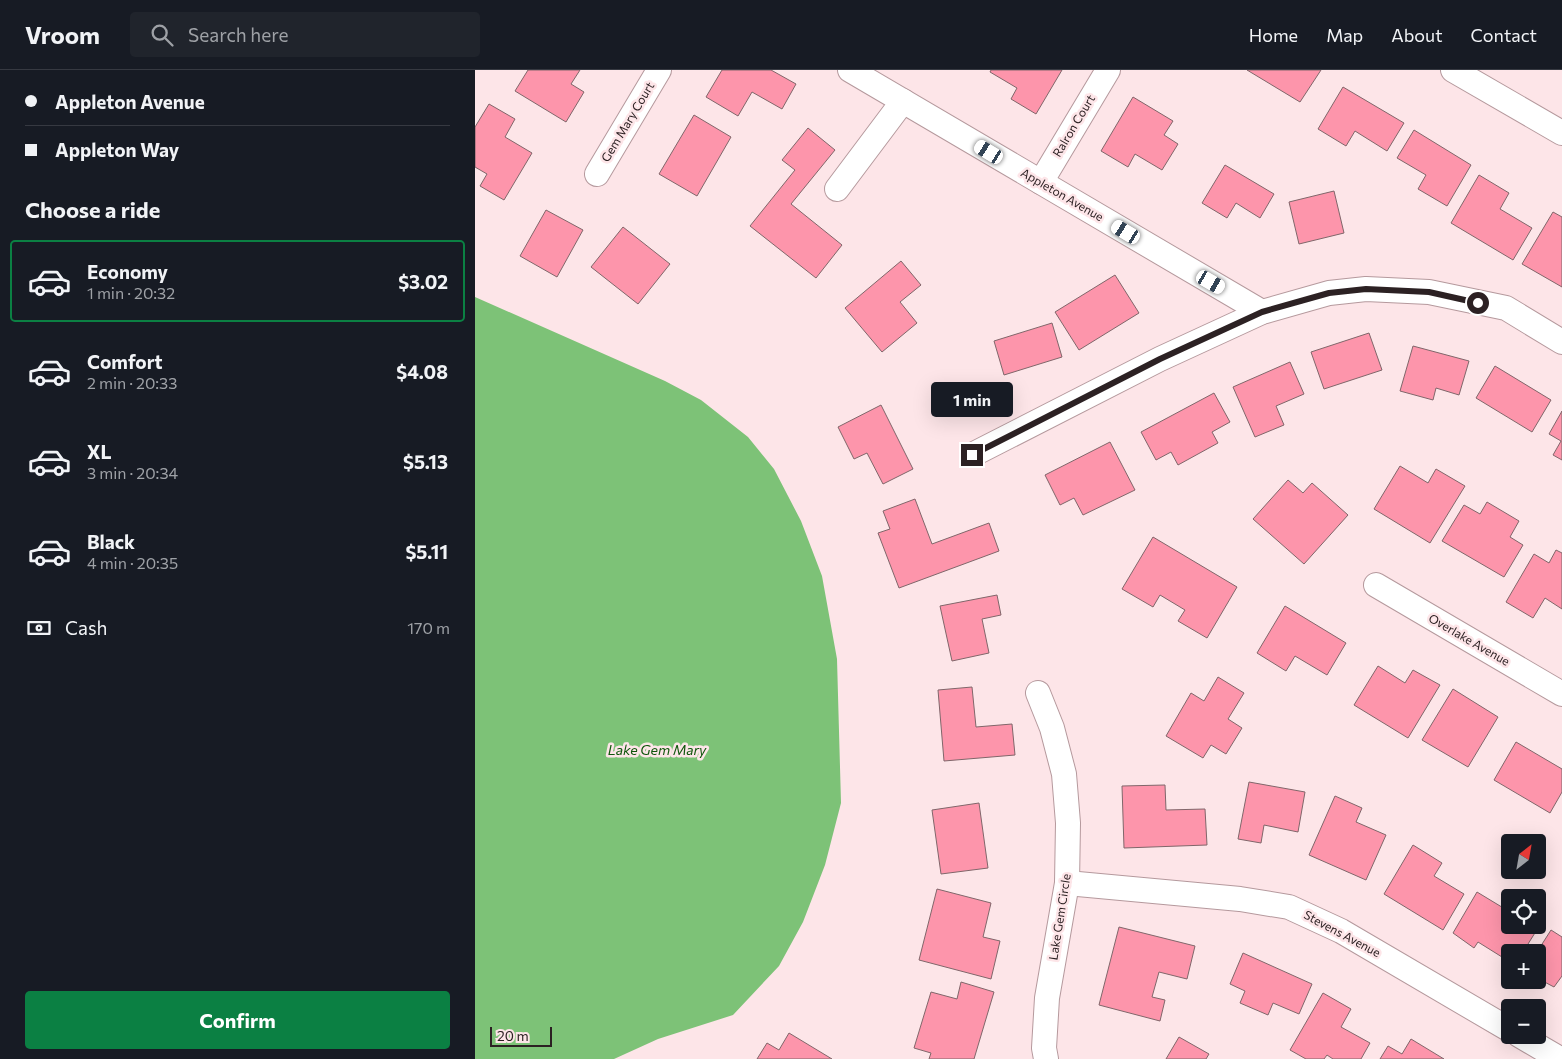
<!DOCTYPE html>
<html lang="en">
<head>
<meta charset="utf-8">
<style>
  :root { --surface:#171b24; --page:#20242c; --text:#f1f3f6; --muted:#9ea1a6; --line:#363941; --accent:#0b8043 }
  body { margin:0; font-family:Commissioner,sans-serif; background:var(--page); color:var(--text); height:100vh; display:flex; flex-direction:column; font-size:19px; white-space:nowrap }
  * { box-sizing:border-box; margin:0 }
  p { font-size:16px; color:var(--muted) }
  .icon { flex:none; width:28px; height:28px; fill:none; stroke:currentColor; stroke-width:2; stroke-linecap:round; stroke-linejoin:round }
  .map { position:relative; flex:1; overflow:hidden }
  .panel { display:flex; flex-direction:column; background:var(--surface); width:475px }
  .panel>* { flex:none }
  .hud { display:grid; align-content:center; height:110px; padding:0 25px; background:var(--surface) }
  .needle { width:32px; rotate:31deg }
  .tools { position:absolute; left:1026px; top:764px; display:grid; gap:10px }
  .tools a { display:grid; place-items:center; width:45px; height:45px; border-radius:5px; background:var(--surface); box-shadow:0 5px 20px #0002; font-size:25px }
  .scale { position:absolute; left:15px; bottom:12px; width:62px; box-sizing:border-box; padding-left:5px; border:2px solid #2c2123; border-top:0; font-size:14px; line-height:18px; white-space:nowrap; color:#2c2123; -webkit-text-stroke:4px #fde5e8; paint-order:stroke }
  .end { position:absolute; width:22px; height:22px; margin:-11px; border:6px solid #2c2123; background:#fff; box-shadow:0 0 0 2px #fff }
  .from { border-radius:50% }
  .bubble { position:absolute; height:35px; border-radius:5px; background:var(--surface); box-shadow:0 5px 20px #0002; font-size:16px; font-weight:700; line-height:35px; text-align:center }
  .car { position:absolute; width:15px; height:30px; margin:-15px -8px; border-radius:6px; box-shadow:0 0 4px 1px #0007; background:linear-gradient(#fff 24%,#345 0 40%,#fff 0 76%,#345 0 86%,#fff 0) }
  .hud b { display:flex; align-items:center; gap:18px; height:48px; font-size:19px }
  .hud b+b { border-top:1px solid var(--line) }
  .hud i { width:12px; height:12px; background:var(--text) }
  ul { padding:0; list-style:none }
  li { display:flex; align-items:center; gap:15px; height:82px; margin:0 10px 8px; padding:0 15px; border:2px solid transparent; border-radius:5px }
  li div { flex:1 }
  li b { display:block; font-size:19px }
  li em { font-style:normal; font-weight:700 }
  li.active { border-color:var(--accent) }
  li>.icon { width:45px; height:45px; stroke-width:1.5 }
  h2 { padding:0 25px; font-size:22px; line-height:60px }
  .pay { display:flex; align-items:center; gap:12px; height:55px; padding:0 25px; font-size:19px }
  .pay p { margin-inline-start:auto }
  .primary-button { display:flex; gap:10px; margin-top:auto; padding:10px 25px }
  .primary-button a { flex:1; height:58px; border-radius:5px; background:var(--accent); color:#fff; font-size:20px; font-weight:700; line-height:58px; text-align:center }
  header { display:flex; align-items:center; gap:30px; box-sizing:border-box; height:70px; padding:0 25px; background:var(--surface); border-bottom:1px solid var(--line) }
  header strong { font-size:24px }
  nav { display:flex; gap:28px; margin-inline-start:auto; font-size:18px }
  .search { width:350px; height:45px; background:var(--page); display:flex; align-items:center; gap:12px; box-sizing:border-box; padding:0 18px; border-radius:5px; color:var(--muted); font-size:19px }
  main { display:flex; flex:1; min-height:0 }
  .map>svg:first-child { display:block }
</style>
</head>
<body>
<header>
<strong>Vroom</strong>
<div class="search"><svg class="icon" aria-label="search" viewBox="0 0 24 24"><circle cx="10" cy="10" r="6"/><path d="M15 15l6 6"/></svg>Search here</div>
<nav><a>Home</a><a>Map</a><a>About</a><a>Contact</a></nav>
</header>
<main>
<section class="panel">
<div class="hud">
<b><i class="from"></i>Appleton Avenue</b>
<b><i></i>Appleton Way</b>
</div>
<h2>Choose a ride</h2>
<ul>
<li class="active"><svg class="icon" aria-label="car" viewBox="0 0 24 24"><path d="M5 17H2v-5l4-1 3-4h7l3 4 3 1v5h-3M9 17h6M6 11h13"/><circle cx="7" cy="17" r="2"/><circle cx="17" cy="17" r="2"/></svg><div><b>Economy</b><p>1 min · 20:32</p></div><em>$3.02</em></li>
<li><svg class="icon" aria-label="car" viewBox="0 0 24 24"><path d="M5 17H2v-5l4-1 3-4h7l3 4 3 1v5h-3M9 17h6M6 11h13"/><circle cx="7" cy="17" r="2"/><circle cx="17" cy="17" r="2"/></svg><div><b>Comfort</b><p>2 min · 20:33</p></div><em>$4.08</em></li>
<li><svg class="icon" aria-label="car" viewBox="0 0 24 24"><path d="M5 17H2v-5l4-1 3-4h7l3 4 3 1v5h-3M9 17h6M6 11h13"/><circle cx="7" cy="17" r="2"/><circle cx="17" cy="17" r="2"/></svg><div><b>XL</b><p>3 min · 20:34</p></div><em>$5.13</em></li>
<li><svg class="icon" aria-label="car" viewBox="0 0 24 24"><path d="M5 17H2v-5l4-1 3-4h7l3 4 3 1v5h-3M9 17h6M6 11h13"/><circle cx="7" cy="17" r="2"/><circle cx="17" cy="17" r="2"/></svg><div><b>Black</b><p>4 min · 20:35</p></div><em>$5.11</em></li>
</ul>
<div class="pay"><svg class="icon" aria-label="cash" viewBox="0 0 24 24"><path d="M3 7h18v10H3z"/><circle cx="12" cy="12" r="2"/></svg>Cash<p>170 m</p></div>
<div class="primary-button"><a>Confirm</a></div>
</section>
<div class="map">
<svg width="1087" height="989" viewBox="0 0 1087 989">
  <rect width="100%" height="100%" fill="#fde5e8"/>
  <polygon fill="#7dc277" points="0,227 190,311 226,330 273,367 299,399 326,451 347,506 362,589 366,733 350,795 328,852 304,896 258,945 183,969 139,989 0,989"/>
  <g fill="#fd95ab" stroke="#80666a">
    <polygon points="53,0 105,0 96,14 109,22 91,52 40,21"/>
    <polygon points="247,0 296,0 321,14 307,39 277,22 263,46 231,27"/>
    <polygon points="516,0 587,0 561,44 536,29 542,18 515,2"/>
    <polygon points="772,0 846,0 825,32"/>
    <polygon points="868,17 929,53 912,81 880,61 871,76 843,59"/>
    <polygon points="658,27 698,51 689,65 703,74 687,100 660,84 653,97 626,81"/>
    <polygon points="14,34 40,49 30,67 57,83 29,130 5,116 12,104 0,97 0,57"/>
    <polygon points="219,45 256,67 222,126 184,104"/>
    <polygon points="333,58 360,80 316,134 367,175 341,208 275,156 320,100 307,90"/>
    <polygon points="939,60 996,95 972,136 943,119 951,105 922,88"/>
    <polygon points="750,95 799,124 785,148 761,133 752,148 727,133"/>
    <polygon points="1004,105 1034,123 1025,139 1057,158 1038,190 976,153"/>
    <polygon points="859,121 869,163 824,174 814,132"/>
    <polygon points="71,140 108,160 82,207 45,186"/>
    <polygon points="1078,142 1087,147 1087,217 1047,194"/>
    <polygon points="148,157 195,194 163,234 116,197"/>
    <polygon points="426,191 446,215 425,232 442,253 407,282 370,238"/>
    <polygon points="640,205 664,243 604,280 580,242"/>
    <polygon points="577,253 587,287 529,305 519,271"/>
    <polygon points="894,263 907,300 849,319 836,282"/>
    <polygon points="938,276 994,291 984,325 961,318 958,330 925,321"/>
    <polygon points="815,292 829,324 801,336 809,355 780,367 758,317"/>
    <polygon points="1020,296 1076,330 1057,362 1001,328"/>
    <polygon points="739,323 755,352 737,362 743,373 703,395 696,382 681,390 666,362"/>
    <polygon points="406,335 438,399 408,414 392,383 379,389 363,357"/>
    <polygon points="1087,341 1087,390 1078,385 1086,371 1074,364"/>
    <polygon points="635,372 660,420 608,445 599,428 585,435 570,405"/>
    <polygon points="925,396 953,413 961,399 990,416 955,473 899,439"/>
    <polygon points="813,410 828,423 837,413 873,445 829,494 778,449"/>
    <polygon points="440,429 457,474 514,453 524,481 424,518 403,463 415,459 408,441"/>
    <polygon points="1012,432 1044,451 1035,467 1048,475 1029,507 967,471 989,435 1005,444"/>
    <polygon points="678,467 762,517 732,568 703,551 710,540 685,525 678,537 647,519"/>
    <polygon points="1081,480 1087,483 1087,539 1070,528 1058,548 1031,532 1059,484 1074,493"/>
    <polygon points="522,525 526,545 507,549 514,583 477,591 465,536"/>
    <polygon points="810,536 871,573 852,605 820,586 811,601 782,583"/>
    <polygon points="903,596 930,613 938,600 965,615 933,668 879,635"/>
    <polygon points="743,607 769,623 753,649 767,658 751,684 736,675 728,688 691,666 716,623 729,631"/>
    <polygon points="497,617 501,657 537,654 540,685 469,691 463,620"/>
    <polygon points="978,619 1023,647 993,697 947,670"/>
    <polygon points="1041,672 1087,699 1087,722 1075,743 1019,710"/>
    <polygon points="774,712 830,722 823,762 789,755 786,773 763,769"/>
    <polygon points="690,715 691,740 730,739 732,775 649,778 647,716"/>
    <polygon points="860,726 887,738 881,752 911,765 891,810 834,785"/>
    <polygon points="504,733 513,798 466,804 457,740"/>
    <polygon points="938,775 967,793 959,806 989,824 968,860 909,824"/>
    <polygon points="462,819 516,833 508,867 525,871 516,909 444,890"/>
    <polygon points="1002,822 1035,842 1035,855 1058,855 1063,858 1048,882 1035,882 1035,892 1003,872 999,878 978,863"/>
    <polygon points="644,857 720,876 712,909 684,902 677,927 690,930 685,951 624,935"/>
    <polygon points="1076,860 1087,867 1087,906 1079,917 1062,908 1062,882"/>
    <polygon points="768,883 837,914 824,944 798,933 793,945 765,933 770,921 755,914"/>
    <polygon points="486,912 519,922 499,989 454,989 456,983 439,978 456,922 482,929"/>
    <polygon points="848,923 876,939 866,957 895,973 886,989 858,989 852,985 849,989 831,989 815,980"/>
    <polygon points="314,963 357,989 282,989 292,973 304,980"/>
    <polygon points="704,967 734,984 731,989 691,989"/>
    <polygon points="936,969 969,989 905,989 913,976 927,984"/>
  </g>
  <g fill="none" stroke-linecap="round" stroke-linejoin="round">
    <defs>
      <g id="minor">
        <polyline points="375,0 787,242"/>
        <polyline points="978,0 1087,63"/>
        <polyline points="122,104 184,0"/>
        <polyline points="566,112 633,0"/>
        <polyline points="362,119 428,31"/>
        <polyline points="497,385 685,289 787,242 854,223 891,219 954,222 1031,238 1087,272"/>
        <polyline points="901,515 1087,624"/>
        <polyline points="563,623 577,658 589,704 593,753 592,813 572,928 569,978 571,989"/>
        <polyline points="592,813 765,829 814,837 866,861 1035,960"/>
        <polyline points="1044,965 1085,989"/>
      </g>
    </defs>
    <use href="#minor" stroke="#b5999d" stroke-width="26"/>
    <use href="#minor" stroke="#fff" stroke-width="24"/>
  </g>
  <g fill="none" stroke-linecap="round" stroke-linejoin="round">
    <polyline stroke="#2c2123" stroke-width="6" points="497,385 685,289 787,242 854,223 891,219 954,222 1003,233"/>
  </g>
  <g text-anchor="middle" stroke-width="5" stroke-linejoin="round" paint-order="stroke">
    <g font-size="12" fill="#2c2123" stroke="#fde5e8">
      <text transform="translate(153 52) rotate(-59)" y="4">Gem Mary Court</text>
      <text transform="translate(599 56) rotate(-59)" y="4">Ralron Court</text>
      <text transform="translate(587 125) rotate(30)" y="4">Appleton Avenue</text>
      <text transform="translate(994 570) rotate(30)" y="4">Overlake Avenue</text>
      <text transform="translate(585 847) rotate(-81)" y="4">Lake Gem Circle</text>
      <text transform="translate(867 864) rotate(28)" y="4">Stevens Avenue</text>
    </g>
    <g font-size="14" font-style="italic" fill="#0e560b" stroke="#fde5e8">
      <text x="182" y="685">Lake Gem Mary</text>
    </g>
  </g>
</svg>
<div class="tools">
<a><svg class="needle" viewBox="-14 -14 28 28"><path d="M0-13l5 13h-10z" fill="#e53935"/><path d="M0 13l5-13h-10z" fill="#9ea1a6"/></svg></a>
<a><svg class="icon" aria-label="locate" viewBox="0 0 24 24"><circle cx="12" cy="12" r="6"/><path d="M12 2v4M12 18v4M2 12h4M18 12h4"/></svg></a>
<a>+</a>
<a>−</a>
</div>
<div class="scale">20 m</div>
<i class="end from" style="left:1003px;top:233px"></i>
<i class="end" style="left:497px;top:385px"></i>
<div class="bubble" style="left:456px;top:312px;width:82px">1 min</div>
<i class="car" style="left:514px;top:82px;rotate:301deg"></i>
<i class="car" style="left:651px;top:162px;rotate:301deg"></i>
<i class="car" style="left:736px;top:212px;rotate:120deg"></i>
</div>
</main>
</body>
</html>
